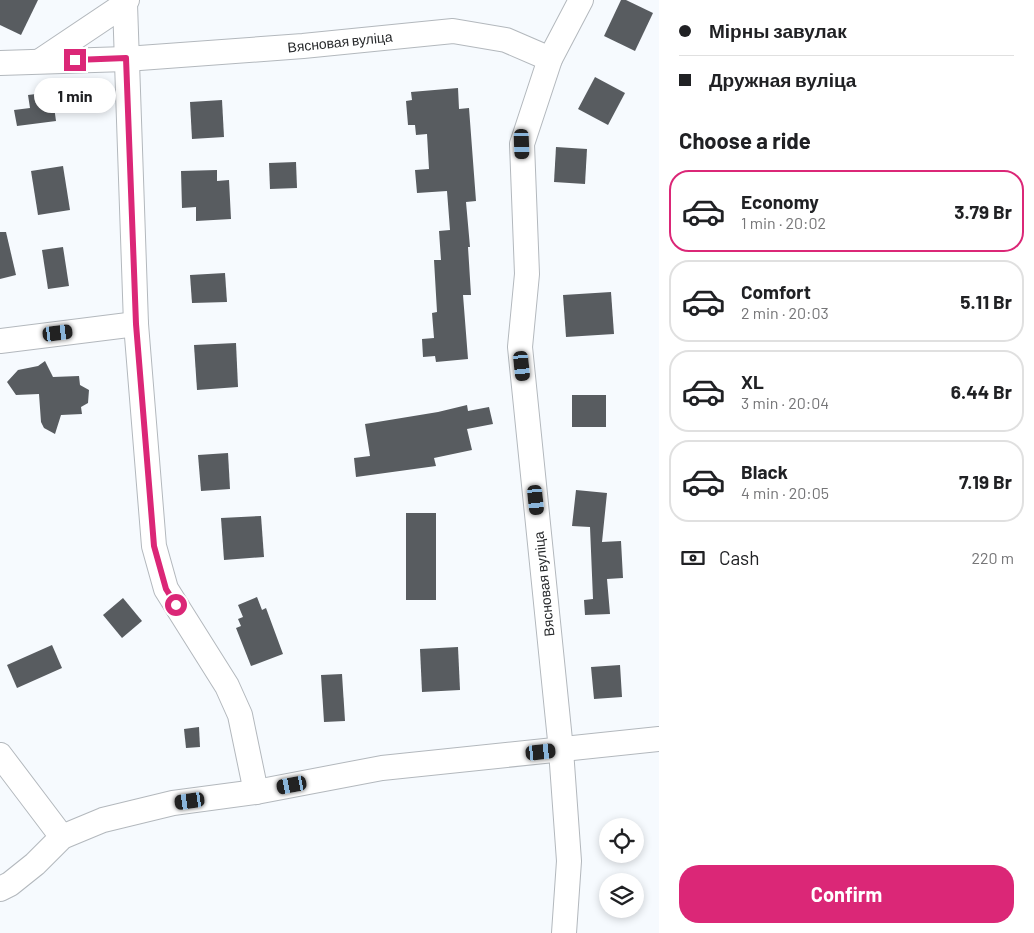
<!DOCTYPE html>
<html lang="en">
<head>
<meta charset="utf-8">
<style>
  :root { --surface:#fff; --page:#f2f2f2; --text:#202124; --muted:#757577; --line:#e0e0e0; --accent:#db2777 }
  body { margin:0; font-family:Barlow,sans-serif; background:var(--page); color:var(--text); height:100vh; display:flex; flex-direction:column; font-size:19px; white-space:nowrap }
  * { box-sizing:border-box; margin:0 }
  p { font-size:16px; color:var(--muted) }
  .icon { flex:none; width:28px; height:28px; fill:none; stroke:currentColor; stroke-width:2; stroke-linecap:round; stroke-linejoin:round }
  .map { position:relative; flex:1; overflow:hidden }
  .drawer { display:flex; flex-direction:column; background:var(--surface); width:375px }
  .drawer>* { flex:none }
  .top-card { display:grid; align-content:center; height:110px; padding:0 20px; background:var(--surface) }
  .controls { position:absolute; left:599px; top:818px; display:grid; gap:10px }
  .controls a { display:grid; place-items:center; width:45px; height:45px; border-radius:50%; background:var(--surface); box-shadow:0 2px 8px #0003; font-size:25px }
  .end { position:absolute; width:22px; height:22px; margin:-11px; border:6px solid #db2777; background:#fff; box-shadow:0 0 0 2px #fff }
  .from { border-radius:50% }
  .bubble { position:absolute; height:35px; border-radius:18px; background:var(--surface); box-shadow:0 2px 8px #0003; font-size:16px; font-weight:700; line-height:35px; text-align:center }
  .car { position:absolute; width:15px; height:30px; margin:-15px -8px; border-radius:6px; box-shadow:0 0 4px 1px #0007; background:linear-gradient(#222 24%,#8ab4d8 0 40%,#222 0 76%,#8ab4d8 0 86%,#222 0) }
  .top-card b { display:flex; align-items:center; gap:18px; height:48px; font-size:19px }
  .top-card b+b { border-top:1px solid var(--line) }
  .top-card i { width:12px; height:12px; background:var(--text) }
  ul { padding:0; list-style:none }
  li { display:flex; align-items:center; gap:15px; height:82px; margin:0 10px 8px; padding:0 10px; border:2px solid var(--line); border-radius:20px }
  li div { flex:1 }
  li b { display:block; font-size:19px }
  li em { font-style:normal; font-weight:700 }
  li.selected { border-color:var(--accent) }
  li>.icon { width:45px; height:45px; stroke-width:1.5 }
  h2 { padding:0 20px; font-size:22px; line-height:60px }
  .pay { display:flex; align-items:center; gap:12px; height:55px; padding:0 20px; font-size:19px }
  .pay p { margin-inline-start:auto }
  .cta { display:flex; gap:10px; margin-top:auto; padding:10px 20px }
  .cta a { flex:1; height:58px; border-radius:20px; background:var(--accent); color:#fff; font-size:20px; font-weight:700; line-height:58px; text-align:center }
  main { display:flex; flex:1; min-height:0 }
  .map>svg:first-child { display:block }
</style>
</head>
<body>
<main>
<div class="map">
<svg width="659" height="933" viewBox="0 0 659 933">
  <rect width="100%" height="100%" fill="#f6fafe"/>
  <g fill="#585c60">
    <polygon points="0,0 38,0 21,35 0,25"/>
    <polygon points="621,0 626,0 653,13 635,51 604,36"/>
    <polygon points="595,77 625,93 608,125 578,109"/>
    <polygon points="458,88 459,109 469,108 476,201 466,202 470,247 468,247 471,295 463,295 468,359 436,362 435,356 423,357 422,339 434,338 432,313 437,312 434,260 441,260 439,231 450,230 447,191 417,193 415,170 429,169 427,134 416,135 415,125 408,125 406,101 412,100 411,92"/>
    <polygon points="52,92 56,121 17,126 14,110 30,108 28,95"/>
    <polygon points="222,100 224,137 192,139 190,102"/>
    <polygon points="556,147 587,149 585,184 554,182"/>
    <polygon points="296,162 297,188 270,189 269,163"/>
    <polygon points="63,166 70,210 38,215 31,171"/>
    <polygon points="217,170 217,181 229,180 231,219 196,221 196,207 182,208 181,171"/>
    <polygon points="0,232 6,232 16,275 0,279"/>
    <polygon points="63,247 69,286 48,289 42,250"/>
    <polygon points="225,273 227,302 192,303 190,275"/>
    <polygon points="611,292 614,334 566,337 563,295"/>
    <polygon points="236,343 238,387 197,390 194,345"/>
    <polygon points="45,361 53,377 79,376 80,385 89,390 88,403 81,407 82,414 61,415 55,434 44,428 41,422 39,394 16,395 7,382 18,370 38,366"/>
    <rect x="572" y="395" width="34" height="32"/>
    <polygon points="467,405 468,411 489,407 493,424 467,429 472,450 434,458 436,466 356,477 354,458 370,456 365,424 438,412"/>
    <polygon points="228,453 230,489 201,491 198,455"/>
    <polygon points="576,490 607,493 602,542 621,541 623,578 607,579 610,614 585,615 584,600 593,599 590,527 572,526"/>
    <rect x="406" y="513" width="30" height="87"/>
    <polygon points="261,516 264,557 224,560 221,518"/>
    <polygon points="257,597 262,610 266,608 283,654 251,666 236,628 241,626 238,619 243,617 238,605"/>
    <polygon points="123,598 142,621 122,638 103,615"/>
    <polygon points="52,645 62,668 17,688 7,665"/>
    <polygon points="458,647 460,690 422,692 420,649"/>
    <polygon points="620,665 622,697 594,699 591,667"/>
    <polygon points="342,674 345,721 324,722 321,675"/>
    <polygon points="199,727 200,747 186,748 184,729"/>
  </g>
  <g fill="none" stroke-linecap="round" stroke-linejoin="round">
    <defs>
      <g id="minor">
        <polyline points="127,0 125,4 136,324 154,546 166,589 227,686 240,715 256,792"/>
        <polyline points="40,61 125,4"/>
        <polyline points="0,63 126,59 303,46 453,31 506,40 550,59"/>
        <polyline points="0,341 136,324"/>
        <polyline points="0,755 62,837"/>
        <polyline points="0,889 10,884 35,864 62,837 103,820 173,803 256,792 382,768 659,739"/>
        <polyline points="564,933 569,861 561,750 520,347 527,274 522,144 550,59 581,0"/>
      </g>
    </defs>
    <use href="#minor" stroke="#b3b8bd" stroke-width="26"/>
    <use href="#minor" stroke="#fff" stroke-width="24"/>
  </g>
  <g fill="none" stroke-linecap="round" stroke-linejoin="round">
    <polyline stroke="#db2777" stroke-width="6" points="75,60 126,58 136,324 154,546 166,589 176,605"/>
  </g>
  <g text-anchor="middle" stroke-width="5" stroke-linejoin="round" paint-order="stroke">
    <g font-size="14" fill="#282a2c" stroke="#fff">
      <text transform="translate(340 42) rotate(-6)" y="5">Вясновая вуліца</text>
      <text transform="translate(544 584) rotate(-96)" y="5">Вясновая вуліца</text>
    </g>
  </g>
</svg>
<div class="controls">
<a><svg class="icon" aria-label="locate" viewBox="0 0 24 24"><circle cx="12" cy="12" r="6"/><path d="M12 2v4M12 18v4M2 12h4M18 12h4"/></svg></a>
<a><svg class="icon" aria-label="layers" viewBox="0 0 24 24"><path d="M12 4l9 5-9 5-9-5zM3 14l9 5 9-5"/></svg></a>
</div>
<i class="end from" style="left:176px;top:605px"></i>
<i class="end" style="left:75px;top:60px"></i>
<div class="bubble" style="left:34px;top:78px;width:82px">1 min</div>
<i class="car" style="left:522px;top:144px;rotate:178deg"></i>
<i class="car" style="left:58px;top:333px;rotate:83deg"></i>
<i class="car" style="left:522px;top:366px;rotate:174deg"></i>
<i class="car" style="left:536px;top:500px;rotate:174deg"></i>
<i class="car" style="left:541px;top:752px;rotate:84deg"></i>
<i class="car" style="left:292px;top:785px;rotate:259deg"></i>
<i class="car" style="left:190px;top:801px;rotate:262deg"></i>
</div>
<section class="drawer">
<div class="top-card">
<b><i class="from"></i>Мірны завулак</b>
<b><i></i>Дружная вуліца</b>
</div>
<h2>Choose a ride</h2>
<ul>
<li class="selected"><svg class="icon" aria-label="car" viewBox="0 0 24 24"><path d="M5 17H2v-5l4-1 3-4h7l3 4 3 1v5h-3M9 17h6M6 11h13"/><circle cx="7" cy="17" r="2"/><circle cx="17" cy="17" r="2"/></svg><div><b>Economy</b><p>1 min · 20:02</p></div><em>3.79 Br</em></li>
<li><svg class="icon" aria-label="car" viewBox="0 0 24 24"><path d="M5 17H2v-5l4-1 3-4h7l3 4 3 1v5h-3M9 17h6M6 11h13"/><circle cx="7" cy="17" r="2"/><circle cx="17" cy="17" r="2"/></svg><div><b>Comfort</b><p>2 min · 20:03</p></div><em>5.11 Br</em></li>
<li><svg class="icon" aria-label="car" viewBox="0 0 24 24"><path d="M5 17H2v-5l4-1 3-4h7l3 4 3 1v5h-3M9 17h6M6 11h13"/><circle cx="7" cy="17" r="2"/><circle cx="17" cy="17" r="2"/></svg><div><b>XL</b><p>3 min · 20:04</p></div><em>6.44 Br</em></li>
<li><svg class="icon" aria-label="car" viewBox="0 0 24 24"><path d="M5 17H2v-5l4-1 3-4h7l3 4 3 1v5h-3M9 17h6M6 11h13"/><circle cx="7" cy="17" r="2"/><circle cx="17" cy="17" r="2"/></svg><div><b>Black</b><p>4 min · 20:05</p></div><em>7.19 Br</em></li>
</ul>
<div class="pay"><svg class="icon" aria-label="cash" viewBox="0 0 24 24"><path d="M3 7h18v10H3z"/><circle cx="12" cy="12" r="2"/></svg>Cash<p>220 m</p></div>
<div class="cta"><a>Confirm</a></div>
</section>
</main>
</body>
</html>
